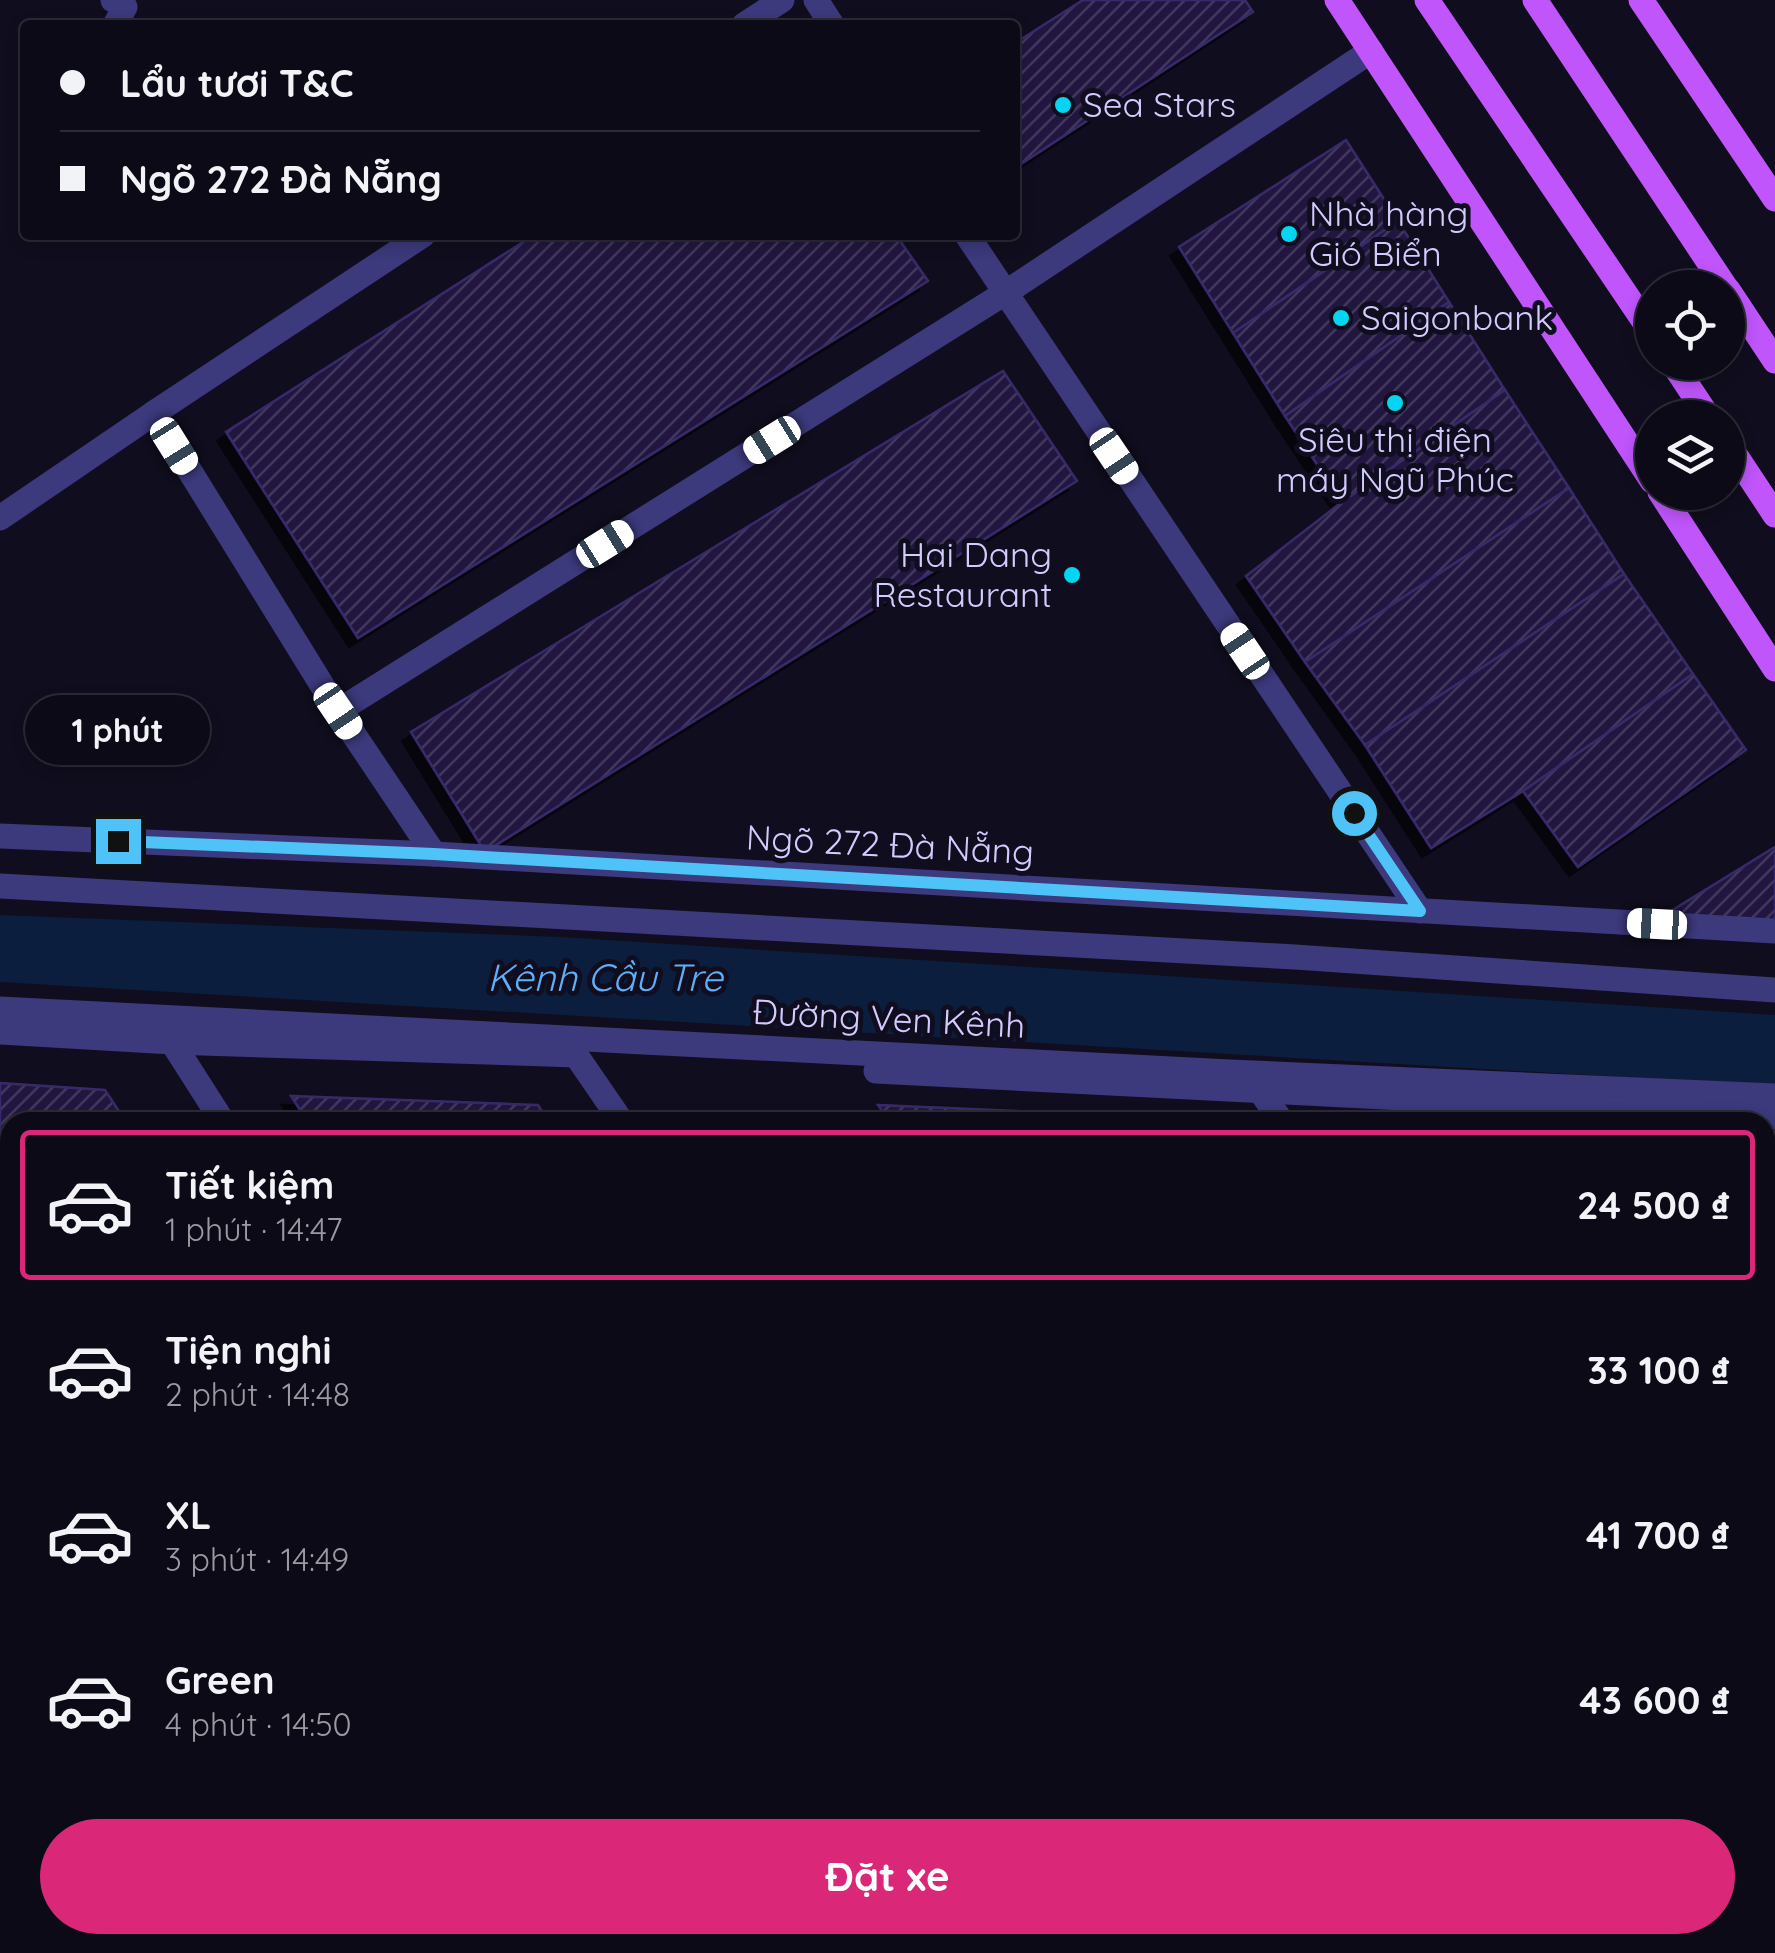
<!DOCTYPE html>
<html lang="vi">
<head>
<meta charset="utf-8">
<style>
  :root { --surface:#0c0a16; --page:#15131f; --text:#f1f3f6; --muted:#9a9aa1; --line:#2c2b35; --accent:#db2777 }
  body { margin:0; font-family:Quicksand,sans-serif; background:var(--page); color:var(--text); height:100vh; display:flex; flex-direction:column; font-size:38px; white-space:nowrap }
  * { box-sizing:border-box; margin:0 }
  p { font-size:32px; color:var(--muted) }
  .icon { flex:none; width:55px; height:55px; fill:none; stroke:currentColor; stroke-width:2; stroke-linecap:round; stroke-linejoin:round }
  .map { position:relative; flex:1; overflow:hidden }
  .sheet { position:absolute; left:0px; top:1112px; width:1775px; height:842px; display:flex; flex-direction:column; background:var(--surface); border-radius:30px 30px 0 0; box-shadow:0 5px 15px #0003,0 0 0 2px var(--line) }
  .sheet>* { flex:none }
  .banner { position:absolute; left:20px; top:20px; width:1000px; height:220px; border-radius:10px; box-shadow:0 5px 15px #0003,0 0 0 2px var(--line); display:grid; align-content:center; height:220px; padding:0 40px; background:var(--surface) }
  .controls { position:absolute; left:1635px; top:270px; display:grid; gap:20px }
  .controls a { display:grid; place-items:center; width:110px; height:110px; border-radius:50%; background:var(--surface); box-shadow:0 5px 15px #0003,0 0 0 2px var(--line); font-size:50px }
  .end { position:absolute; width:45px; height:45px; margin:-22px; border:12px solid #4fc3f7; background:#111; box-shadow:0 0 0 5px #111 }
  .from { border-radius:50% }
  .bubble { position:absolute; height:70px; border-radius:35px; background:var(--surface); box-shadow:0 5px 15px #0003,0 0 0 2px var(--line); font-size:32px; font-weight:700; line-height:70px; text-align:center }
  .car { position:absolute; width:30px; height:60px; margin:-30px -15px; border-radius:12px; box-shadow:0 0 8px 2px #0007; background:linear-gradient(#fff 24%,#345 0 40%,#fff 0 76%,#345 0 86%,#fff 0) }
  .banner b { display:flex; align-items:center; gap:35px; height:95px; font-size:38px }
  .banner b+b { border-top:2px solid var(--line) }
  .banner i { width:25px; height:25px; background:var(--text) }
  ul { padding:18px 0 0; list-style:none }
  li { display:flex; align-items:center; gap:30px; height:150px; margin:0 20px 15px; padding:0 20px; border:5px solid transparent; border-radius:10px }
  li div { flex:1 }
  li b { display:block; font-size:38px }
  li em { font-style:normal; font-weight:700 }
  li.on { border-color:var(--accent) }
  li>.icon { width:90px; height:90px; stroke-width:1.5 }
  .cta { display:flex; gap:20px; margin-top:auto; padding:20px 40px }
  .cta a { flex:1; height:115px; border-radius:60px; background:var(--accent); color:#fff; font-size:40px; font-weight:700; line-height:115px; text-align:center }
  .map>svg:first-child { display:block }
</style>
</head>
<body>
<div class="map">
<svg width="1775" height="1953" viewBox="0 0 1775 1953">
  <defs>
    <pattern id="park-crowns" width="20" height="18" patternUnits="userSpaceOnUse" patternTransform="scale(2.5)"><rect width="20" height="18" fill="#102828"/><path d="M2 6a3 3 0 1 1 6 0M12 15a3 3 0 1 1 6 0" fill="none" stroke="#324648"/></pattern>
    <pattern id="building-hatch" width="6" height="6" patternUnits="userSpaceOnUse" patternTransform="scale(2.5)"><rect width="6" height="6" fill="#21193f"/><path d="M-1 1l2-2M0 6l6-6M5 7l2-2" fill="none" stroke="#40395c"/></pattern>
    <filter id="shadow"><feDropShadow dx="-9" dy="9" stdDeviation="0" flood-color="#0009"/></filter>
  </defs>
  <rect width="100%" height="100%" fill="#100d1e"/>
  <polygon fill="url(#park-crowns)" points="0,1504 10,1519 10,1657 0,1657"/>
  <polygon fill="#0c1e3e" points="0,915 561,937 1775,1015 1775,1086 0,982"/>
  <g fill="url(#building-hatch)" stroke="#392c6a" stroke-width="2.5" filter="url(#shadow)">
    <polygon points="1083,0 1245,0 1253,12 1015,168 1015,43"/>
    <polygon points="1346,140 1398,221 1233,333 1179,247"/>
    <polygon points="1398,221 1449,302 1285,416 1233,333"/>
    <polygon points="534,235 896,235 928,281 358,638 226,432"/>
    <polygon points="1449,302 1505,390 1342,502 1285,416"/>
    <polygon points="1003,371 1077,481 485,852 411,732"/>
    <polygon points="1505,390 1569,488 1305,662 1246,576 1342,502"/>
    <polygon points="1569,488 1624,574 1365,745 1305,662"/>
    <polygon points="1624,574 1693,674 1523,791 1431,848 1365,745"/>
    <polygon points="1693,674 1746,750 1578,867 1523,791"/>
    <polygon points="1775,847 1775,928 1650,924"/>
    <polygon points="0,1083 105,1090 126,1122 10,1122 10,1341 0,1326"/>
    <polygon points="291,1096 538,1105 549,1122 308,1122"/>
    <polygon points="878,1105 1230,1120 1232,1122 890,1122"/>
    <polygon points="1775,1318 1775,1524 1765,1531 1765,1325"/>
    <polygon points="0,1732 10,1733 10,1837 0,1837"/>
    <polygon points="831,1945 1096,1945 1101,1953 836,1953"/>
  </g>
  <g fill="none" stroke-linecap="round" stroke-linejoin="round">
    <g stroke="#3c397c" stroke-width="25">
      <polyline points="113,0 125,7 115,25"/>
      <polyline points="816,0 832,25"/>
      <polyline points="744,25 782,0"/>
      <polyline points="967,235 1420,911"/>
      <polyline points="154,413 423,235"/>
      <polyline points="0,518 154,413 338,711 434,854"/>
      <polyline points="338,711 1005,293 1371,51"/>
      <polyline points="0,836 434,854 1775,931"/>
      <polyline points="0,886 1295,957 1775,990"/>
      <polyline points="0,1009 1230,1072 1775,1096"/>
      <polyline points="0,1032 172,1042 577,1055"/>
      <polyline points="172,1042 223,1122"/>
      <polyline points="576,1055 622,1122"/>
      <polyline points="876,1071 1775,1117"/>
      <polyline points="1261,1092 1282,1122"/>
      <polyline points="0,1433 10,1448"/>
      <polyline points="1765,1661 1775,1654"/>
      <polyline points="0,1690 10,1691"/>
      <polyline points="1765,1783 1775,1776"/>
      <polyline points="739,1945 744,1953"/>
      <polyline points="1173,1945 1179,1953"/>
      <polyline points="1573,1945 1573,1953"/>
      <polyline points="1286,1953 1301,1945"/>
    </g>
    <g stroke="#bf55fb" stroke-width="25">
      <polyline points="1337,0 1652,481"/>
      <polyline points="1427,0 1652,333"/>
      <polyline points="1535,0 1726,288"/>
      <polyline points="1641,0 1775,199"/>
      <polyline points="1728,290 1775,361"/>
      <polyline points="1672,362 1709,418"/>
      <polyline points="1728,444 1775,515"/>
      <polyline points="1660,492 1775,669"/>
    </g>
  </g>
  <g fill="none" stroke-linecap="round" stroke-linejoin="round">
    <polyline stroke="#4fc3f7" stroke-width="12" points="118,841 434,854 1420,911 1354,813"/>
  </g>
  <g fill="#05d5f0" stroke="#100d1e" stroke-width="4">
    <circle cx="1063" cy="105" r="10"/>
    <circle cx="1289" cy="234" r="10"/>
    <circle cx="1341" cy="318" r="10"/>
    <circle cx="1395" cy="403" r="10"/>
    <circle cx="1072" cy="575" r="10"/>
  </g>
  <g text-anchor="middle" stroke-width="10" stroke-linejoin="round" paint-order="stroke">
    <g font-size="35" fill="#d2cbfe" stroke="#100d1e" text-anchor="start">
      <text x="1083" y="117">Sea Stars</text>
      <text x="1309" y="226">Nhà hàng<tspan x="1309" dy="40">Gió Biển</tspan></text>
      <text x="1361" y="330">Saigonbank</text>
      <text x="1395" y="452" text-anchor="middle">Siêu thị điện<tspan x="1395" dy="40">máy Ngũ Phúc</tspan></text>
      <text x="1052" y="567" text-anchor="end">Hai Dang<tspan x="1052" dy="40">Restaurant</tspan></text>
    </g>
    <g font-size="35" fill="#d2cbfe" stroke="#100d1e">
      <text transform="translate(890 845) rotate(3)" y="12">Ngõ 272 Đà Nẵng</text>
      <text transform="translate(889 1019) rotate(3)" y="12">Đường Ven Kênh</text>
    </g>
    <g font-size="38" font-style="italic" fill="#5caffb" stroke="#100d1e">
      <text x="605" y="991">Kênh Cầu Tre</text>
    </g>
  </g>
</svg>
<div class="controls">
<a><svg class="icon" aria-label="locate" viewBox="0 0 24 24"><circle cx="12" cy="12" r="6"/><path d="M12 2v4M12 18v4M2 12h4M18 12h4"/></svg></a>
<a><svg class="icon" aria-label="layers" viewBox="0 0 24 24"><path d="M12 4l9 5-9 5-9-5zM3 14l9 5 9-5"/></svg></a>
</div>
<i class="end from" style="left:1354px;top:813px"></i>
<i class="end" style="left:118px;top:841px"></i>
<div class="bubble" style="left:25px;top:695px;width:185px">1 phút</div>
<i class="car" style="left:772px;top:440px;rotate:238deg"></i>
<i class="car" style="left:174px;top:446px;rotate:148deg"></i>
<i class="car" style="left:1114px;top:456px;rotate:146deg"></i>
<i class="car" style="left:605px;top:544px;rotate:58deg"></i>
<i class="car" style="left:1245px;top:651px;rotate:326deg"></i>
<i class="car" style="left:338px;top:711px;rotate:146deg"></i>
<i class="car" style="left:1657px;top:924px;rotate:273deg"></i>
<div class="banner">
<b><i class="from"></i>Lẩu tươi T&amp;C</b>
<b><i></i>Ngõ 272 Đà Nẵng</b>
</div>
<section class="sheet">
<ul>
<li class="on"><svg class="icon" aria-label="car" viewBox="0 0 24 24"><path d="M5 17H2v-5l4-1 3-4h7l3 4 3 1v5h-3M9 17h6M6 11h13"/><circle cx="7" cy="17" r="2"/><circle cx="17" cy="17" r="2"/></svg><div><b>Tiết kiệm</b><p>1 phút · 14:47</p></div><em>24 500 ₫</em></li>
<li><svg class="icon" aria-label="car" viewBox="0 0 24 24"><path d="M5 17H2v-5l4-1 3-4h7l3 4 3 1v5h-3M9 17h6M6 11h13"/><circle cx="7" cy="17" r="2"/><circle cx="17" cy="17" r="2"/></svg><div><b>Tiện nghi</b><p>2 phút · 14:48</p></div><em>33 100 ₫</em></li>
<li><svg class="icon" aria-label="car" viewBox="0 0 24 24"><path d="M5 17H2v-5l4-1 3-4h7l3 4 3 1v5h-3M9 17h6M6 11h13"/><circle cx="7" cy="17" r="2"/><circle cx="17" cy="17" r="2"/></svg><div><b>XL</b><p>3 phút · 14:49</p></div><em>41 700 ₫</em></li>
<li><svg class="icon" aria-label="car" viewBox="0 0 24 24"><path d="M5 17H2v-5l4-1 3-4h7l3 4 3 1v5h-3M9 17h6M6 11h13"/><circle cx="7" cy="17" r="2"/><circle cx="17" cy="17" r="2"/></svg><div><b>Green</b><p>4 phút · 14:50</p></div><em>43 600 ₫</em></li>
</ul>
<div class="cta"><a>Đặt xe</a></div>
</section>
</div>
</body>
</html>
